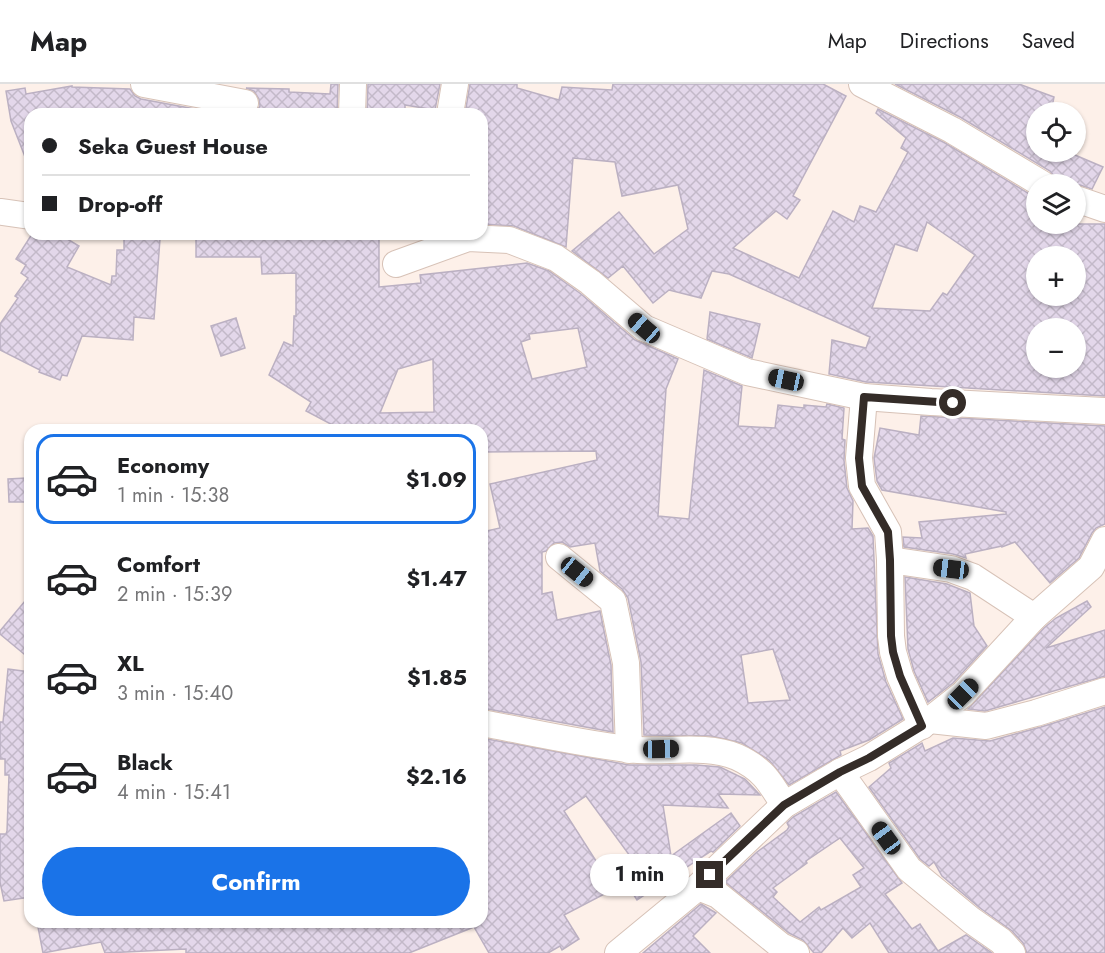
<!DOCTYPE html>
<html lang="en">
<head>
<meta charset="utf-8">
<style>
  :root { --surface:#fff; --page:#f2f2f2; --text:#202124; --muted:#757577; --line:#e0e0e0; --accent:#1a73e8 }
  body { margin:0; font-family:Jost,sans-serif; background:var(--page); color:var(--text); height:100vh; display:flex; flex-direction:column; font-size:22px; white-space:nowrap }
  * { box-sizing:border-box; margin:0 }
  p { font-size:20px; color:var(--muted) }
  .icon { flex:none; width:33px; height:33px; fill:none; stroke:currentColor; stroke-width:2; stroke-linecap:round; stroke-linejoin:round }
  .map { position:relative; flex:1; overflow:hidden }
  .sheet { position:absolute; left:24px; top:340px; width:464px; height:504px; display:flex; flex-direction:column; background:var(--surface); border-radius:18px; box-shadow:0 2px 4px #0004 }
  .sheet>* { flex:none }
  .banner { position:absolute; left:24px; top:24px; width:464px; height:132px; border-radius:18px; box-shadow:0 2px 4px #0004; display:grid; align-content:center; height:132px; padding:0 18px; background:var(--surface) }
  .tools { position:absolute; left:1026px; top:18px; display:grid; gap:12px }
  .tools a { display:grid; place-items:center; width:60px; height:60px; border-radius:50%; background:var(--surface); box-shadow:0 2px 4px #0004; font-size:30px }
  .end { position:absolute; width:27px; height:27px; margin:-14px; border:8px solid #342c28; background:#fff; box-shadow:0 0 0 3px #fff }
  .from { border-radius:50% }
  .bubble { position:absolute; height:42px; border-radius:21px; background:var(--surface); box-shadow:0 2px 4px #0004; font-size:20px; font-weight:700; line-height:42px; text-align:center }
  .car { position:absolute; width:18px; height:36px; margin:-18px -9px; border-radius:8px; box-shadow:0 0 4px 2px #0007; background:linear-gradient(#222 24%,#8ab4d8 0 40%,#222 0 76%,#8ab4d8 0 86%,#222 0) }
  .banner b { display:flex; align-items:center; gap:21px; height:57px; font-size:22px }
  .banner b+b { border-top:2px solid var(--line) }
  .banner i { width:15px; height:15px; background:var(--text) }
  ul { padding:10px 0 0; list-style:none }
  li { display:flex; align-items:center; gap:18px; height:90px; margin:0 12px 9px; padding:0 6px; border:3px solid transparent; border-radius:18px }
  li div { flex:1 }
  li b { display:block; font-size:22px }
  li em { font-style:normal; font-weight:700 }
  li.on { border-color:var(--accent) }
  li>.icon { width:54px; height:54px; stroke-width:1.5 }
  .primary-button { display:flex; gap:12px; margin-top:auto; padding:12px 18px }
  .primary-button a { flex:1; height:69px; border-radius:36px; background:var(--accent); color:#fff; font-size:24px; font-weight:700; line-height:69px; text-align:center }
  header { display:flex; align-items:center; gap:36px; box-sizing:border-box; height:84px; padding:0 30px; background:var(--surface); border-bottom:2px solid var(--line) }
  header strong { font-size:28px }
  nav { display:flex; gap:33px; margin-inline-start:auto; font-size:21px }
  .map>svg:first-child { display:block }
</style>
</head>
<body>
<header>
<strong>Map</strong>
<nav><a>Map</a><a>Directions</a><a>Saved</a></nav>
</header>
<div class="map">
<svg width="1105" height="869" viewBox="0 0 1105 869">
  <defs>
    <pattern id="building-cross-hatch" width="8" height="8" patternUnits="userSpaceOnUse" patternTransform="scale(1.5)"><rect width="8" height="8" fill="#e3d7ea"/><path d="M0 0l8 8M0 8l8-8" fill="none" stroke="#c3b9c9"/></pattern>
  </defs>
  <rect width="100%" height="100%" fill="#fdf0e9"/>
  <g fill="url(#building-cross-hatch)" stroke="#bbb0c2" stroke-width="1.5" fill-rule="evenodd">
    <polygon points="331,0 338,0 337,30 255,30 260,22 259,15 254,7 246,4 289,5 289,8 330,10"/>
    <polygon points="368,0 440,0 435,26 405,21 405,30 367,30"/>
    <path d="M470,0H517V4L559,16L562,3L612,6L613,0H823L846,12L793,112L800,116L787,135L776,127L733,164L799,194L833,127L854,138L860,122L876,128L908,68L901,64L906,54L876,29L878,25L945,59L1036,114V140H1105V312L866,298L829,290L832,256L866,264L870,253L729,190L712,187L701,214L669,206L653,219L623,182L608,194L572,167L619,128L654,170L688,145L678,101L622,112L615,78L573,74L566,163L514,142L482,140V30H465ZM927,138L975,171L947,211L943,209L930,227L872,224L895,160L917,167ZM1036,172H1076V212H1036ZM1036,244H1076V284H1036Z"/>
    <polygon points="895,0 1019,0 1054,13 1051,28 1036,28 1036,68 1068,68 1103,83 1092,105 1080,101 1057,100 1055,93 1050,87 960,33"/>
    <polygon points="72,2 72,3 130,5 135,12 141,15 222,30 30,30 29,83 11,37 6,7 25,4 26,10"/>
    <polygon points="32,150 59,150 79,162 67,183 111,201 112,192 116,192 117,166 124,166 124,153 160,155 154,235 134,233 133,256 82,252 67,292 62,291 60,296 39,288 40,286 0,266 0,240 18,214 15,212 28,194 21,189 26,181 16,175"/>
    <path d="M256,150H379V203L421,199L420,191L527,179L549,187L581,210L635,256L678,275L666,305L658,432L689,435L704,286L742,302L738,342L775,344L778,321L804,324V321L826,323L827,320L844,324L842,355L845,356L844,376L847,404L853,417L852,445L868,444L873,452L878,570L886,598L903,635L869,656L840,667L841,671L789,701L769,676L742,659L711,652L644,651L641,578L628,514L622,505L600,487L595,459L570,463L562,458L554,459L546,467L542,468V510L552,508L557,536L600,527L611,581L613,648L482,624V527L486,526L482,473L487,472L482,448L500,444L490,400L597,376L596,367L482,368V346H342L306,327L311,318L269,291L284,258L293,262L294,232H296V189L262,190L261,173H196V154L257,155ZM578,244L587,283L532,295L521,258L530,255L529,250ZM433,275L434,328L380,329L398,285ZM773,565L790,616L748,619L741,571Z"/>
    <polygon points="710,228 760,240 752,274 707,255"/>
    <polygon points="236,234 245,264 221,272 211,242"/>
    <polygon points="921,332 1105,342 1105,440 1096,444 1092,449 1079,474 1050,499 1015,458 1002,463 1002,462 965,470 966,474 953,470 904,463 903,453 922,454 919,438 1006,430 1006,428 882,406 877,397 874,374 880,344 919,351"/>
    <polygon points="26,394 27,418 9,418 8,395"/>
    <polygon points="905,493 947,500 970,509 974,542 987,562 953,599 928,618 914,587 908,565"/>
    <polygon points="30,511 30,575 0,550 0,547"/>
    <polygon points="1087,517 1091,523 1046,564 1105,546 1105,592 985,627 968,625 1044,544 1056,534"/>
    <polygon points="8,585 30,588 30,737 26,737 30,813 4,817 0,798 0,750 6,750 7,747 9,691 5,691 5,675 0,675 0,638 3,638"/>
    <polygon points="1105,623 1105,869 1027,869 1023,859 1012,847 980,824 942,792 934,778 929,782 920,775 869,703 891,684 889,679 922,659 925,667 953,654 990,657 1041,643"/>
    <polygon points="482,654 629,681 696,681 720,683 745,695 760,711 718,710 728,724 663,721 671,772 731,729 740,742 713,768 711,767 637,816 628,802 644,791 586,712 564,727 614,805 564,831 579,855 562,866 560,862 548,869 489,869 474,843 409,869 186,869 186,865 105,869 101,858 43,869 37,838 482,838"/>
    <path d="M836,708L902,799L885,810L912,845L920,840L938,867L966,851L992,869H889L870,839L852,854L843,844L821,869H814L803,856L789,849L725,798L757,768L787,746L789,743L787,739L793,733ZM840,754L864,784L853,791L861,803L821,826L819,823L800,838L773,813L777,808L773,804L807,779L806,777Z"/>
    <polygon points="701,820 716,829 693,852 710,869 643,869"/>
  </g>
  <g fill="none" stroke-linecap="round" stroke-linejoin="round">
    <defs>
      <g id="street">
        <polyline points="144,0 245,19"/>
        <polyline points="862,0 952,46 1042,100"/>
        <polyline points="352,30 353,0"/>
        <polyline points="450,30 455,0"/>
        <polyline points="1076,115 1105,125"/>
        <polyline points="2,128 30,132"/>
        <polyline points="396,180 468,154 509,156 556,174 590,198 644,244 747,288 864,313 931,318 1105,327"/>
        <polyline points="864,313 859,374 862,402 888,448 890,476 891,552 893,568 900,592 922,642"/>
        <polyline points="559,473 613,517 626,579 629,666"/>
        <polyline points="890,476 951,485 973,493 1034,533"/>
        <polyline points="930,636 986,642 1036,629 1105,607"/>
        <path d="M482,639C530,648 578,659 627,665C662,670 703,659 737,673C763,685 770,698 784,721"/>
        <polyline points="840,688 909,785 971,836 1001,857 1012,869"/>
        <polyline points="698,803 718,811 781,862 796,869"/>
        <polyline points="618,869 698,803 784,721 840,688 869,674 930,636 963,610 1034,533 1091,483 1105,456"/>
      </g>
    </defs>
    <use href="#street" stroke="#d7c2b7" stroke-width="28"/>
    <use href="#street" stroke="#fff" stroke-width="26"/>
  </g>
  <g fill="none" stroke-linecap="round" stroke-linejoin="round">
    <polyline stroke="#342c28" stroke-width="8" points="710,791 784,721 840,688 869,674 922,642 900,592 893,568 891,552 890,476 888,448 862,402 859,374 864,313 953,319"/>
  </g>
</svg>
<div class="tools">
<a><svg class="icon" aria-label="locate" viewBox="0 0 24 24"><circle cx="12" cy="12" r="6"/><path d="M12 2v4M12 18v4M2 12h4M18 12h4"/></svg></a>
<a><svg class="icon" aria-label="layers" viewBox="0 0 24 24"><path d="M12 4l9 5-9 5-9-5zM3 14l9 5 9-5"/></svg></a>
<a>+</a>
<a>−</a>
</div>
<i class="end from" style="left:953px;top:319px"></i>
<i class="end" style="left:710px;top:791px"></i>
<div class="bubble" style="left:590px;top:770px;width:99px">1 min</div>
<i class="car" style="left:644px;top:244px;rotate:311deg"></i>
<i class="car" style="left:786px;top:296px;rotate:282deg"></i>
<i class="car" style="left:951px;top:485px;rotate:277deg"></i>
<i class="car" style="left:577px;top:488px;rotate:129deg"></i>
<i class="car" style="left:963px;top:610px;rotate:45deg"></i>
<i class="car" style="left:661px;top:665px;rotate:89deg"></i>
<i class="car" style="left:886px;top:754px;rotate:324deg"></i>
<div class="banner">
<b><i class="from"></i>Seka Guest House</b>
<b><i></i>Drop-off</b>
</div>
<section class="sheet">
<ul>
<li class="on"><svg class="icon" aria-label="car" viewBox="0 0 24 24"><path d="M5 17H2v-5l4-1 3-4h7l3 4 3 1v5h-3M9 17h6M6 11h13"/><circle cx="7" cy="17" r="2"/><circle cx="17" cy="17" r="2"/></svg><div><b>Economy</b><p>1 min · 15:38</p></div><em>$1.09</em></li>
<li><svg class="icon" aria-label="car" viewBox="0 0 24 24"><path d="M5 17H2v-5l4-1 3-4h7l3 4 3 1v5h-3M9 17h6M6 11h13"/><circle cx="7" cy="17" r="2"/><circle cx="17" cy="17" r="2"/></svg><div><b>Comfort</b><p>2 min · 15:39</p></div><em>$1.47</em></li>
<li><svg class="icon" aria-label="car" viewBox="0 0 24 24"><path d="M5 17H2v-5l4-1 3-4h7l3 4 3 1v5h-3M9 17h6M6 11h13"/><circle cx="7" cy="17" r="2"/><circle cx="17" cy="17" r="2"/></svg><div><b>XL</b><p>3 min · 15:40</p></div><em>$1.85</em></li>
<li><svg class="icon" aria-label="car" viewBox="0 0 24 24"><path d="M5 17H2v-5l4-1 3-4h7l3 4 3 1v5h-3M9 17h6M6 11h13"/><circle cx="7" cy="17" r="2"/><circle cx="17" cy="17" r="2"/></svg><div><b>Black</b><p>4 min · 15:41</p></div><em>$2.16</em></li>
</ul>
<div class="primary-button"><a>Confirm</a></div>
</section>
</div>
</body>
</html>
